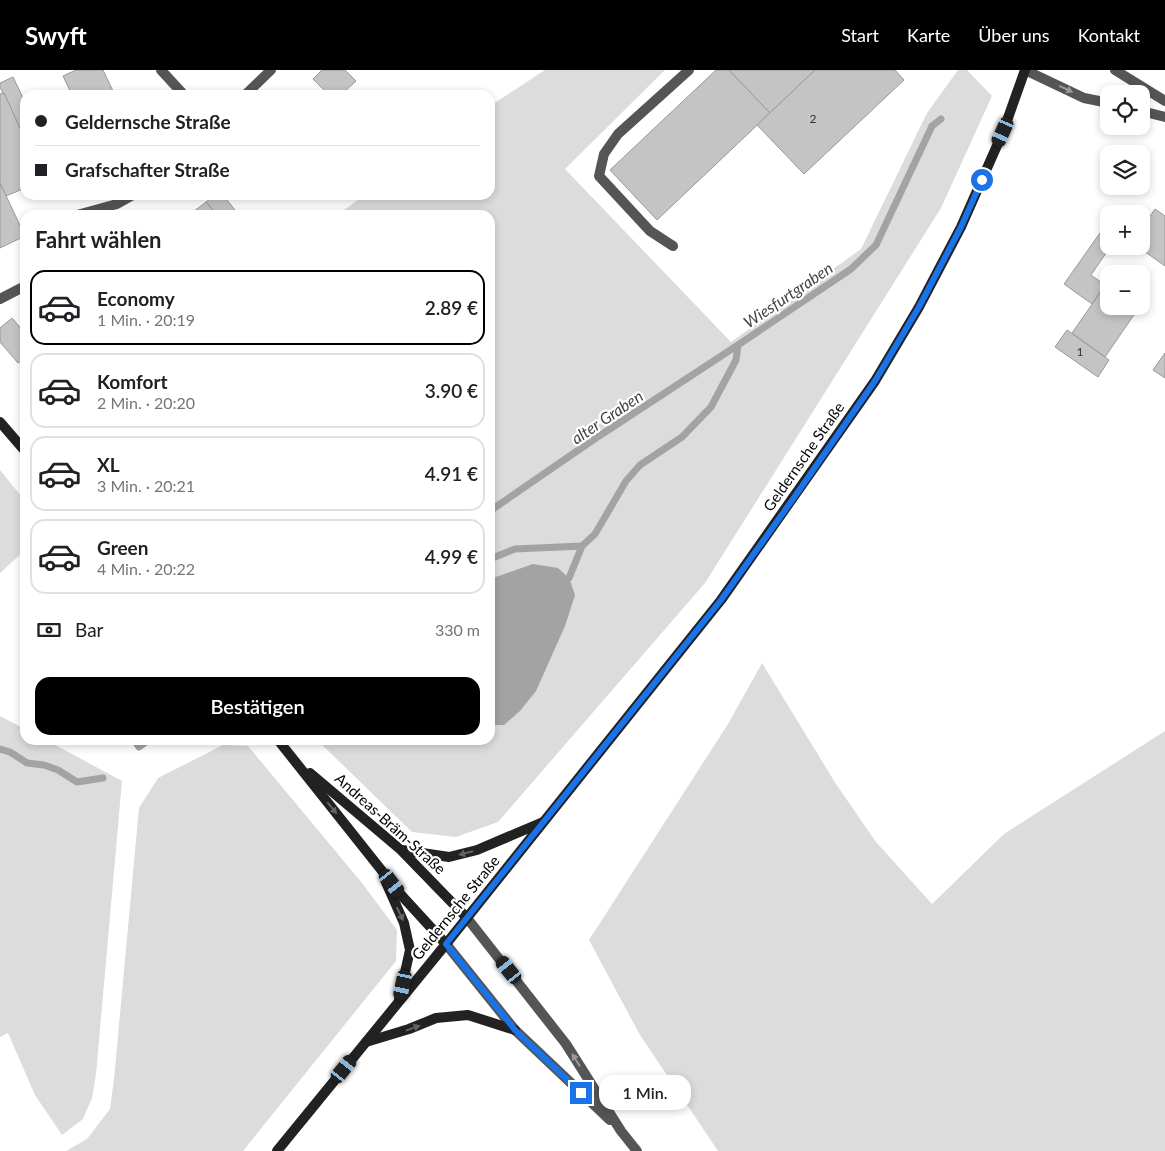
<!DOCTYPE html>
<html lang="de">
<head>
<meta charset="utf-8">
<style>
  :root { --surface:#fff; --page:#f2f2f2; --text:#202124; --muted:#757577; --line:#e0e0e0; --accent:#000 }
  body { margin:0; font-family:Lato,sans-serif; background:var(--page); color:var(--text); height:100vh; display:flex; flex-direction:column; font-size:19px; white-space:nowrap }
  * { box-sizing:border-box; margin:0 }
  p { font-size:16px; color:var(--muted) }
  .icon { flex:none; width:28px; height:28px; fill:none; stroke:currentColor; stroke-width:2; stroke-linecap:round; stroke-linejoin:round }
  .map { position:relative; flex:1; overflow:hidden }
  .details { position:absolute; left:20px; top:140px; width:475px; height:535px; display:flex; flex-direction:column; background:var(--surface); border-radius:15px; box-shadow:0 2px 8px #0003 }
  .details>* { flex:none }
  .hud { position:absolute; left:20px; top:20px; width:475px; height:110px; border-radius:15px; box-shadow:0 2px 8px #0003; display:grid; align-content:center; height:110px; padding:0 15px; background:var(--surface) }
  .tools { position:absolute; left:1100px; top:15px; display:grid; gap:10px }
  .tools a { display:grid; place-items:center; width:50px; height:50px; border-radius:10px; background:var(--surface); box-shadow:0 2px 8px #0003; font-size:25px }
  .end { position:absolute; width:22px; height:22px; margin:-11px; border:6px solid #1a73e8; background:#fff; box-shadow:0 0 0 2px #fff }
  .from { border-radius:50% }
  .bubble { position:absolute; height:35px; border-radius:15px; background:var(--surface); box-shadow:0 2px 8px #0003; font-size:16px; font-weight:600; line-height:35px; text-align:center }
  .car { position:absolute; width:15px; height:30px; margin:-15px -8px; border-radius:6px; box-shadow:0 0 4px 1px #0007; background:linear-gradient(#222 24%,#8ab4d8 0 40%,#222 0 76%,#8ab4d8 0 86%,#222 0) }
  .hud b { display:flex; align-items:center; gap:18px; height:48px; font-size:19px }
  .hud b+b { border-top:1px solid var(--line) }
  .hud i { width:12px; height:12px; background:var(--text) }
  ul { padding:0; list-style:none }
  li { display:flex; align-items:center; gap:15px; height:75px; margin:0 10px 8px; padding:0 5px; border:2px solid var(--line); border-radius:15px }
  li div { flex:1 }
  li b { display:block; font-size:19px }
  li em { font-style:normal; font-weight:600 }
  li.selected { border-color:var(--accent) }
  li>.icon { width:45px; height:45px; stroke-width:1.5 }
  h2 { padding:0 15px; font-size:22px; line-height:60px }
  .pay { display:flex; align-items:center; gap:12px; height:55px; padding:0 15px; font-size:19px }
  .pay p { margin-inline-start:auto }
  .cta { display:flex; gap:10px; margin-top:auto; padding:10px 15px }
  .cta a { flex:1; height:58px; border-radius:15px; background:var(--accent); color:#fff; font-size:20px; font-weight:600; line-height:58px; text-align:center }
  header { display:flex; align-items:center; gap:30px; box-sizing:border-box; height:70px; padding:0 25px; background:var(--accent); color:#fff }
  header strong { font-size:24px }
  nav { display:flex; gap:28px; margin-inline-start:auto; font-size:18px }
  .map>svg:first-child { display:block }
</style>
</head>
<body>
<header>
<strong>Swyft</strong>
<nav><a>Start</a><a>Karte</a><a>Über uns</a><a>Kontakt</a></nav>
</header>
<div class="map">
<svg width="1165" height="1081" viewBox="0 0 1165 1081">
  <rect width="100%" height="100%" fill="#fff"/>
  <g fill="#dcdcdc">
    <polygon points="545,0 665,0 565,99 731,272 861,179 927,43 958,0 967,0 992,26 941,138 705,513 498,752 456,767 412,762 317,670 490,670 490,145 337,145 365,125 490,125 490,36"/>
    <polygon points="0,400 25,431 25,480 0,503"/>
    <polygon points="762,593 836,714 876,772 932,834 1004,764 1165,661 1165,1081 718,1081 640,965 589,870 728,654"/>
    <polygon points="0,646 25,659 25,670 46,670 122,711 96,1004 92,1028 83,1049 62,1065 35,1025 8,963 0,967"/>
    <polygon points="223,675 248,676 362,813 397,860 396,891 243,1081 66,1081 87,1069 110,1039 114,1009 139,738 158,708"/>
  </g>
  <polygon fill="#a3a3a3" points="533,494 558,498 569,508 575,525 565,556 536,621 520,641 504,655 490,655 490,509"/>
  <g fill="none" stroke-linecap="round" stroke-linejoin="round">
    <g stroke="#a3a3a3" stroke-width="7">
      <polyline points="490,441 593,370 738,275"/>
      <polyline points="490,489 515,479 582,476 595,464 626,411 640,395 682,367 711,337 736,290 738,275 851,199 876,175 932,56 941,49"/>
      <polyline points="569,508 582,476"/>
      <polyline points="134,670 139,677 149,670"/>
      <polyline points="0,679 10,682 27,693 44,695 58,700 77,712 103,708"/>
    </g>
  </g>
  <g fill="#c4c4c4" stroke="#999">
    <polygon points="76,0 103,0 113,21 105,25 72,25 63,6"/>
    <polygon points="322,0 345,0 356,11 341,25 329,25 313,9"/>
    <polygon points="716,0 729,0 770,43 657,150 610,100"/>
    <polygon points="729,0 815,0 770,43"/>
    <polygon points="815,0 895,0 904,10 804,104 757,55"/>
    <polygon points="13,7 25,32 25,69 0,17 0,13"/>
    <polygon points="4,23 25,69 25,118 6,126 0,113 0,24"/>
    <polygon points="0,113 25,166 0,178"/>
    <polygon points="215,125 223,125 239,145 217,145 206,132"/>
    <polygon points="206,132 217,145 195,145 193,142"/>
    <polygon points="1155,139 1165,146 1165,196 1137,176 1141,176 1141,159"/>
    <polygon points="1107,153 1109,155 1109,176 1111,176 1091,205 1105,215 1092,234 1064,214"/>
    <polygon points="1109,210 1109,236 1140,236 1105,287 1072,263"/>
    <polygon points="12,248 25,263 25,288 18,293 0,272 0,258"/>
    <polygon points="1067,260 1109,290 1098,307 1055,277"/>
    <polygon points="1165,283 1165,308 1153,300"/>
  </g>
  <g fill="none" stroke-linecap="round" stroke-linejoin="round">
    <g stroke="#555" stroke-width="10">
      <polyline points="673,176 650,161 599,106 604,84 618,64 689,0"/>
      <polyline points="0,229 25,216"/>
    </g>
    <g stroke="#555" stroke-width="10">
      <polyline points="161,0 184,25"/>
      <polyline points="1025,0 1084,28 1109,33"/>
      <polyline points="1115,0 1165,31"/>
      <polyline points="245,25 271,0"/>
      <polyline points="1141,41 1165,47"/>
      <polyline points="77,145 117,134 133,125"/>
    </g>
    <g stroke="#555" stroke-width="10">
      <polyline points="467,848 566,974 621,1061 637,1081"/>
      <polyline points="446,874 515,960 610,1050"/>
    </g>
    <g stroke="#222" stroke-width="10">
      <polyline points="0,352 25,381"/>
      <polyline points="278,670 402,826 446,874"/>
      <polyline points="310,703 401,780 467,848"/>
      <polyline points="402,780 449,787 477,780 543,752"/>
      <polyline points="385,810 404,853 410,880 399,929"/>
      <polyline points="366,972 409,959 436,948 468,945 515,960"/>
      <polyline points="277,1081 446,874 721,530 875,311 919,237 961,157 1003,62 1025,0"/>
    </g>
  </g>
  <defs><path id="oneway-solid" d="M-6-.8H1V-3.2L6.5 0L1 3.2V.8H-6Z" transform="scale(1.25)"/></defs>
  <g fill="#999">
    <use href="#oneway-solid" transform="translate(1066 19) rotate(25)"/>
    <use href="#oneway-solid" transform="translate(576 990) rotate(-122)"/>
  </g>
  <g fill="#646464">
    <use href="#oneway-solid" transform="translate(332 738) rotate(51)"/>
    <use href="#oneway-solid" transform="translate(466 783) rotate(166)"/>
    <use href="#oneway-solid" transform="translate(400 844) rotate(64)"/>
    <use href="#oneway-solid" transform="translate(413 958) rotate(-20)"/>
  </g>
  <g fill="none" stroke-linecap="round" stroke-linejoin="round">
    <polyline stroke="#1a73e8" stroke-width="6" points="581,1023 515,960 446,874 721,530 793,429 875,311 919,237 961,157 982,110"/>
  </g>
  <g text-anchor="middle" stroke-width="4.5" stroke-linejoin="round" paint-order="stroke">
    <g font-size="12" fill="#313131">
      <text x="813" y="53">2</text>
      <text x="1080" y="286">1</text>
    </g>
    <g font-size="15" fill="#000" stroke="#fff">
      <text transform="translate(804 387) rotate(-55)" y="5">Geldernsche Straße</text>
      <text transform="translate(390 754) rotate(42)" y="5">Andreas-Bräm-Straße</text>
      <text transform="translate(456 838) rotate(-51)" y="5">Geldernsche Straße</text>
    </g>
    <g font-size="16" font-style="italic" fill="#444" stroke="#fff">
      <text transform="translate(788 225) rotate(-34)" y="6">Wiesfurtgraben</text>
      <text transform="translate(607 347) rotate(-34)" y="6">alter Graben</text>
    </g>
  </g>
</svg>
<div class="tools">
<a><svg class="icon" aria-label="locate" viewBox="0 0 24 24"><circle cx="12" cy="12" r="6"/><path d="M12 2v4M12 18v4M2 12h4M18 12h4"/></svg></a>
<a><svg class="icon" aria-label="layers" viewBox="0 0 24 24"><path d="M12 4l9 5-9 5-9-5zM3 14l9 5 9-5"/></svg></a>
<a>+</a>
<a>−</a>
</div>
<i class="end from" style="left:982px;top:110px"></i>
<i class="end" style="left:581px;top:1023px"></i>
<div class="bubble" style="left:599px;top:1005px;width:92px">1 Min.</div>
<i class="car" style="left:1003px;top:62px;rotate:204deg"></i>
<i class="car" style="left:392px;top:813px;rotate:142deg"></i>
<i class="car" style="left:509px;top:900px;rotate:321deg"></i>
<i class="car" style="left:403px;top:915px;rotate:192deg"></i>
<i class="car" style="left:344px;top:999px;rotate:39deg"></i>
<div class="hud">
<b><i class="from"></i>Geldernsche Straße</b>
<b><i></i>Grafschafter Straße</b>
</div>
<section class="details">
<h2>Fahrt wählen</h2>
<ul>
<li class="selected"><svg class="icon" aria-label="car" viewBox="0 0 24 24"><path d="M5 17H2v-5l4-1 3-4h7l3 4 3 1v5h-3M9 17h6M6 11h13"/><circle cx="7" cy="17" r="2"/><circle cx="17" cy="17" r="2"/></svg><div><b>Economy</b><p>1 Min. · 20:19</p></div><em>2.89 €</em></li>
<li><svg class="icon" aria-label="car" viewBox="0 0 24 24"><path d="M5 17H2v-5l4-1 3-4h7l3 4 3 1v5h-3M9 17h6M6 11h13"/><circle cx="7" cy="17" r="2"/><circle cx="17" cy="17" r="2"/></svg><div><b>Komfort</b><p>2 Min. · 20:20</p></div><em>3.90 €</em></li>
<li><svg class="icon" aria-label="car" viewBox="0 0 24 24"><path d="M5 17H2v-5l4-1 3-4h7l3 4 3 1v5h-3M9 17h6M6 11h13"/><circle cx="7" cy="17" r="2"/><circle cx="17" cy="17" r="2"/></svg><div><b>XL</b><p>3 Min. · 20:21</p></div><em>4.91 €</em></li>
<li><svg class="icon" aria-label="car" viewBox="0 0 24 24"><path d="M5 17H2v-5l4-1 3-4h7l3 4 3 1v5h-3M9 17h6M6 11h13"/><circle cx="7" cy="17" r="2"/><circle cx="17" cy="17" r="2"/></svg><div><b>Green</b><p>4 Min. · 20:22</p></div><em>4.99 €</em></li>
</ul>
<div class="pay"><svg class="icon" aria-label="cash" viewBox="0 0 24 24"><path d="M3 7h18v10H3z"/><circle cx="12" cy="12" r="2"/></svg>Bar<p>330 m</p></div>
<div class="cta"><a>Bestätigen</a></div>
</section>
</div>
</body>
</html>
